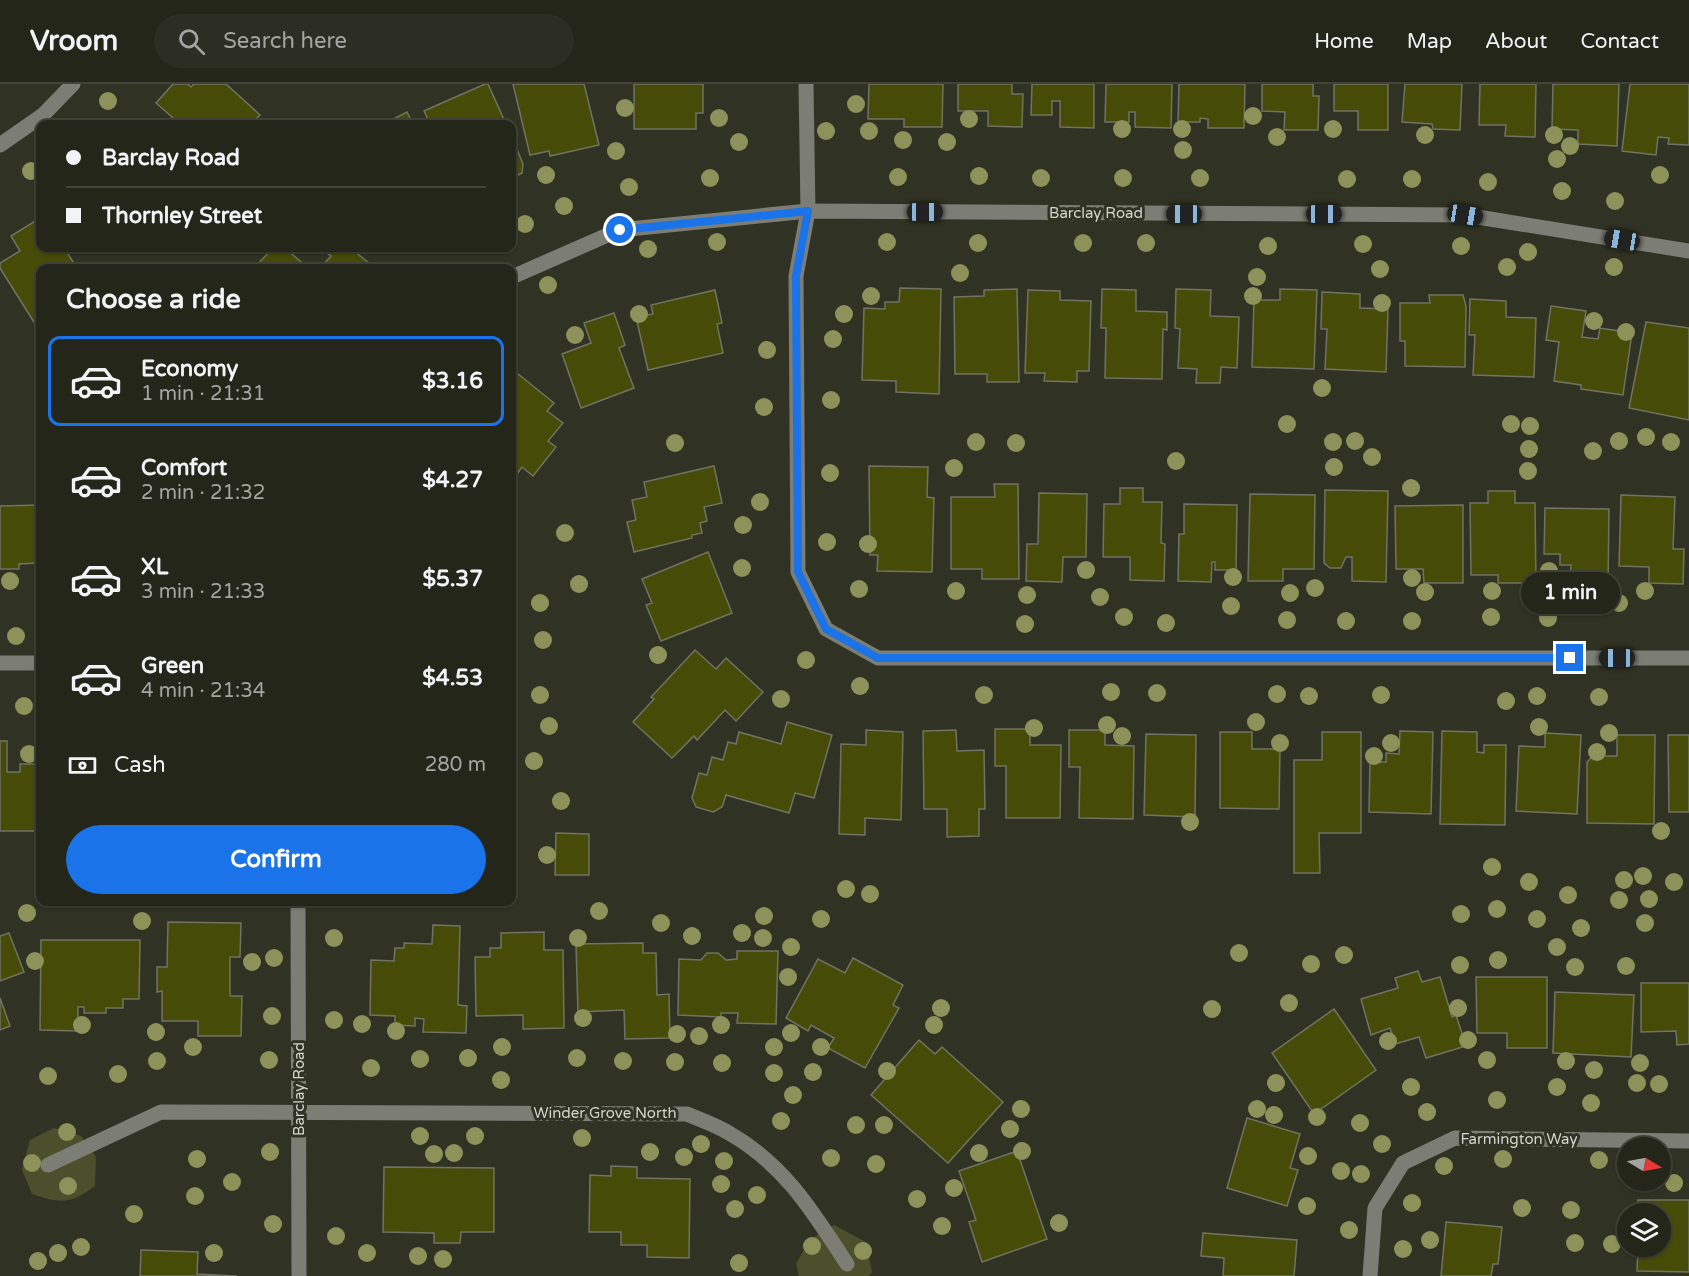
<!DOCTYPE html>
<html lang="en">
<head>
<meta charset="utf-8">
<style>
  :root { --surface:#24261a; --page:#2c2e23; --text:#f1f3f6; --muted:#a3a5a2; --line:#414339; --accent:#1a73e8 }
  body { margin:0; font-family:"Varela Round",sans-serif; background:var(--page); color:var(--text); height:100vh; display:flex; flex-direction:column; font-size:22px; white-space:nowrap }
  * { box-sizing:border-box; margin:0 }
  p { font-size:20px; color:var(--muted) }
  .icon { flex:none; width:33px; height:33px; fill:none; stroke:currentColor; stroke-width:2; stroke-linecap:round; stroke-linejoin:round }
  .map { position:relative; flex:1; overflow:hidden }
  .panel { position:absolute; left:36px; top:180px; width:480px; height:642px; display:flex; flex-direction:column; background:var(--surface); border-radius:12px; box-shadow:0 2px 4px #0004,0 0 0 2px var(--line) }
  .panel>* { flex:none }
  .guide { position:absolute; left:36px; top:36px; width:480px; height:132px; border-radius:12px; box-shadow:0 2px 4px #0004,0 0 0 2px var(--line); display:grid; align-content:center; height:132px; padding:0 30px; background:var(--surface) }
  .needle { width:39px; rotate:100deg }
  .tools { position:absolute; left:1617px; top:1053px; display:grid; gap:12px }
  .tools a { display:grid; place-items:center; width:54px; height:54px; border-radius:50%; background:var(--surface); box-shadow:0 2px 4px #0004,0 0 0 2px var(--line); font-size:30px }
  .end { position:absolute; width:27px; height:27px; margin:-14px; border:8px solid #1a73e8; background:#fff; box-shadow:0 0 0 3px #fff }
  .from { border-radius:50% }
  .bubble { position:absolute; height:42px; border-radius:21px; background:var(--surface); box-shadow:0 2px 4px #0004,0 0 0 2px var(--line); font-size:20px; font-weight:800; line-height:42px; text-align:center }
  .car { position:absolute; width:18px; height:36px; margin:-18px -9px; border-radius:8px; box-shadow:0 0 4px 2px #0007; background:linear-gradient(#222 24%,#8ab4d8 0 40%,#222 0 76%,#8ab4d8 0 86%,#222 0) }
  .guide b { display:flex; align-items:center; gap:21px; height:57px; font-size:22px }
  .guide b+b { border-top:2px solid var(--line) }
  .guide i { width:15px; height:15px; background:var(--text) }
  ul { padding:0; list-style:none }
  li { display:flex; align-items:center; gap:18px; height:90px; margin:0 12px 9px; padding:0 18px; border:3px solid transparent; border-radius:12px }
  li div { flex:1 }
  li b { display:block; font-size:22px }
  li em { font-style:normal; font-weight:800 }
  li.selected { border-color:var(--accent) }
  li>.icon { width:54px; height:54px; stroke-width:1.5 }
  h2 { padding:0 30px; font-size:27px; line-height:72px }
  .pay { display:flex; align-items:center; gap:15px; height:66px; padding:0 30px; font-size:22px }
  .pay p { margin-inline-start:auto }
  .primary-button { display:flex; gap:12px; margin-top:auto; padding:12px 30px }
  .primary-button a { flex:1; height:69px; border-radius:36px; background:var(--accent); color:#fff; font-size:24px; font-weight:800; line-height:69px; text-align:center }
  header { display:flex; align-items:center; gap:36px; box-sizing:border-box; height:84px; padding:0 30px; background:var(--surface); border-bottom:2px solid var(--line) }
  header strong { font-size:28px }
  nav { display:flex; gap:33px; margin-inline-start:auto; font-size:21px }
  .search { width:420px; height:54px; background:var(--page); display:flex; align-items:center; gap:15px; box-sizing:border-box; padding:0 21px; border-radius:33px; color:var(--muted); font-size:22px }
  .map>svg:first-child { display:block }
</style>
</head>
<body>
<header>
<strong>Vroom</strong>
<div class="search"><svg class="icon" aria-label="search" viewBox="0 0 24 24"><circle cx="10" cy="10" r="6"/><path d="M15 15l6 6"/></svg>Search here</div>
<nav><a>Home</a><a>Map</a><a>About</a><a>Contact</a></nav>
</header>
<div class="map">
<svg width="1689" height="1192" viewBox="0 0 1689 1192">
  <rect width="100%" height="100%" fill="#303223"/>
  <g fill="#4b4f2c">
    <path d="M54,1044L81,1052L96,1073L95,1102C71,1120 61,1120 32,1110L22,1086L30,1056Z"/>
    <polygon points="834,1141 866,1158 872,1188 869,1192 799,1192 796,1180 809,1156"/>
  </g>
  <g fill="#474b08" stroke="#707362" stroke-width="1.5">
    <polygon points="173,0 188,0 191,3 194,0 226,0 260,31 251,40 191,40 187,36 183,40 180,40 156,19"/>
    <polygon points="485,0 488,0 506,40 430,40 424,27"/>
    <polygon points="513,0 584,0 599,61 550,72 549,67 530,71"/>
    <polygon points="634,0 703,0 703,29 696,29 696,45 634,45"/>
    <polygon points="869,0 943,0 942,43 904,43 904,35 868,35"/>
    <polygon points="958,0 1012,0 1012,10 1023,10 1022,43 988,42 988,27 958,27"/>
    <polygon points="1032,0 1094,0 1094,44 1060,43 1060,17 1052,17 1052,31 1031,31"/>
    <polygon points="1106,0 1172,0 1171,44 1135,43 1135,28 1129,28 1129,38 1105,38"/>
    <polygon points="1179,0 1245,0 1244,44 1208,44 1208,35 1200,34 1200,38 1178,38"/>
    <polygon points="1262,0 1313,0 1313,12 1319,12 1318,46 1284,46 1285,28 1262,27"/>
    <polygon points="1334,0 1388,0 1388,46 1358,46 1358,27 1334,27"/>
    <polygon points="1405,0 1462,0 1460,46 1433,45 1432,40 1402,38"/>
    <polygon points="1480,0 1536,0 1535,53 1505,52 1506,41 1479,41"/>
    <polygon points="1553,0 1619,0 1617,62 1578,60 1578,46 1552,45"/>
    <polygon points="1630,0 1689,0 1689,61 1668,60 1669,54 1658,53 1656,71 1622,67"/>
    <polygon points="407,28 413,40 384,40"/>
    <polygon points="512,53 523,80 522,89 512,94"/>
    <polygon points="40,134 40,164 64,164 77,184 40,184 40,240 37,243 0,184 0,179 20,167 11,152"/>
    <polygon points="273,164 285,164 308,184 254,184"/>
    <polygon points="320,164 357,164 354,167 369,179 365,184 320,184 331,172"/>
    <polygon points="900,204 941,205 939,310 896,308 896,297 862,296 864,224 885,225 885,218 899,218"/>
    <polygon points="1017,205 1019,298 987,298 987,290 955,290 954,213 984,212 984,206"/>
    <polygon points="1102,205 1136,206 1136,227 1167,228 1167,246 1163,245 1162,295 1105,294 1106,244 1101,244"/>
    <polygon points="1176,205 1211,206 1210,232 1239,233 1237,284 1221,283 1220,299 1196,299 1197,285 1178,284 1180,245 1175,244"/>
    <polygon points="1280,205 1317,206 1314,285 1252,283 1254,216 1280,216"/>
    <polygon points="715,206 722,239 717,240 723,269 648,286 636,233 653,230 651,221"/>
    <polygon points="1028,206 1060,207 1060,216 1091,217 1089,287 1077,287 1077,298 1044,297 1045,289 1025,289"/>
    <polygon points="1322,208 1360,210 1360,224 1388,225 1386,288 1325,285 1327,245 1321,245"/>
    <polygon points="1429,211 1463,211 1466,222 1465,283 1405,282 1405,257 1400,257 1400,219 1430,219"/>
    <polygon points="1470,215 1506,217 1506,233 1536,234 1534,293 1473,291 1475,251 1469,251"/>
    <polygon points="1551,222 1586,227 1582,253 1598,255 1600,244 1632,249 1623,311 1581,305 1581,301 1554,297 1559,258 1546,256"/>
    <polygon points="614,229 625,261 619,264 634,304 581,324 562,270 591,259 584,239"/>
    <polygon points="1646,238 1689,244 1689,336 1629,324"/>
    <polygon points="512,285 554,319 547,327 563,339 548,357 556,363 533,392 522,383 512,397"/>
    <polygon points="714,382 722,419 704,423 707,437 700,439 702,449 692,451 692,454 634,468 627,438 636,436 632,416 647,413 644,398"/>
    <polygon points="869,382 928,383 927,413 934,414 932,488 877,487 878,471 870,471"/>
    <polygon points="994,400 1018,400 1019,495 982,495 982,485 951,485 951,413 995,413"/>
    <polygon points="1120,404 1143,404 1143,418 1162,418 1161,459 1165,460 1164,497 1130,496 1130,473 1103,473 1104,420 1120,420"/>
    <polygon points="1325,406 1388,407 1386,498 1352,497 1352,473 1346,473 1341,484 1330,484 1324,479"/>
    <polygon points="1488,407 1515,407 1515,419 1535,419 1536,499 1498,499 1498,491 1471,491 1470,419 1488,419"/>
    <polygon points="1039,409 1087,410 1086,473 1063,473 1062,498 1026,497 1027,460 1038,460"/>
    <polygon points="1250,410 1315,411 1314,485 1283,485 1283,497 1248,497"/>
    <polygon points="1621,411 1675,413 1673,465 1684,465 1683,500 1649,499 1649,483 1619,482"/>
    <polygon points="1184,420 1237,421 1236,486 1215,486 1215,478 1212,478 1211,498 1178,497 1179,450 1184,450"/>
    <polygon points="40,421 40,502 36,502 36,479 19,480 19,485 0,485 0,422"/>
    <polygon points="1463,421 1463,499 1424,499 1423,485 1396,485 1395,422"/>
    <polygon points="1545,424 1609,425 1608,502 1570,501 1571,481 1560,481 1560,470 1544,470"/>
    <polygon points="708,468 732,529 661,557 646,521 652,519 642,495"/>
    <polygon points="695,566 716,585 726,574 763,608 736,637 725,626 697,656 694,652 672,674 633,638 654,615 651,613"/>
    <polygon points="787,638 832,651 814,714 795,709 789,729 726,711 722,723 713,728 696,723 692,714 699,689 707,691 712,673 723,676 728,658 736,660 739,648 781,660"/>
    <polygon points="995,645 1030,645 1030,661 1061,661 1060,734 1006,734 1006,682 995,682"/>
    <polygon points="866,646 903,648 901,736 865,734 865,751 839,750 841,660 866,661"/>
    <polygon points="956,646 957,667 984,666 985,725 979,725 979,752 947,753 947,725 924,725 923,647"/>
    <polygon points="1069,646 1105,646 1105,661 1134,662 1133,735 1079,734 1080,683 1069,683"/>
    <polygon points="1400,647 1433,648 1431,730 1369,728 1370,678 1386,678 1386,669 1399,670"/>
    <polygon points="1442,647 1477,648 1477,668 1484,669 1484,661 1506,661 1505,741 1440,740"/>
    <polygon points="1220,648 1252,648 1252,665 1280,665 1279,725 1220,724"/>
    <polygon points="1322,648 1361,648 1361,749 1319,749 1320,789 1294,789 1294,676 1322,676"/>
    <polygon points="1545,649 1581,651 1577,730 1516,727 1519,662 1545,663"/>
    <polygon points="1146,650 1196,651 1195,733 1144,731"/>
    <polygon points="1617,651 1655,651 1654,740 1587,739 1587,678 1593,672 1617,672"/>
    <polygon points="1668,651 1689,651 1689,728 1669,728"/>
    <polygon points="0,657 7,657 7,688 20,688 20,680 40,680 40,747 0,747"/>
    <polygon points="556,749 589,750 589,791 555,791"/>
    <polygon points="168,838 241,839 240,873 230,873 230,912 242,912 241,952 198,952 198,937 162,937 162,907 157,908 157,883 167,883"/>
    <polygon points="433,841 460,842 458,921 467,922 466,949 423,948 424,935 415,934 415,942 395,941 395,932 370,931 371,876 394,877 395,864 404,864 404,859 432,860"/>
    <polygon points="544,848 544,866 563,866 564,944 523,945 523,931 476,932 475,873 490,873 490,864 501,864 501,849"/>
    <polygon points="9,849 24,888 0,897 0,852"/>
    <polygon points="41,856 140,856 139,915 123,915 123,924 106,924 106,929 84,929 84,923 78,923 78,947 40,946"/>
    <polygon points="643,859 643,869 656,869 657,911 669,910 670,954 625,955 624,926 578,928 576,860"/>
    <polygon points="737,867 778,867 776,940 737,939 738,929 721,929 721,933 678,931 679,875 701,876 707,869 718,869 726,876 737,875"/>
    <polygon points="853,874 903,901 893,921 899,924 865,984 828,964 834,954 811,941 808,947 786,934 818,875 845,889"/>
    <polygon points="1418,887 1422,898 1440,893 1452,933 1456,931 1466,962 1426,974 1419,953 1395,960 1390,944 1371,951 1361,915 1398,904 1395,894"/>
    <polygon points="1476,893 1547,893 1547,964 1507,964 1507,949 1477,949"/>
    <polygon points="1641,899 1689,899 1689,960 1677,961 1676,947 1641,948"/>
    <polygon points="1555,908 1634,911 1631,973 1553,969"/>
    <polygon points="0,914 10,942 0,946"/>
    <polygon points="1334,925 1376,986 1314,1030 1272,969"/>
    <polygon points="919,956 935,970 942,963 1003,1018 948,1079 871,1011"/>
    <polygon points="1247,1034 1300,1050 1290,1084 1298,1086 1287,1122 1227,1104"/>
    <polygon points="1017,1067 1047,1155 982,1178 969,1138 976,1136 959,1087"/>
    <polygon points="611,1082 637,1083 637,1094 690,1095 689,1174 647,1173 647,1161 621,1161 621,1148 589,1148 590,1091 611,1092"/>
    <polygon points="384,1083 494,1084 494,1148 461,1148 460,1159 434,1159 434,1149 383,1148"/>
    <polygon points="1638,1116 1689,1116 1689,1188 1637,1187 1638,1162 1660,1162 1660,1130 1638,1130"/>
    <polygon points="1446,1138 1502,1143 1498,1180 1493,1180 1491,1192 1441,1192"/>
    <polygon points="1203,1149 1297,1156 1294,1192 1223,1192 1224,1174 1201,1172"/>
    <polygon points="141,1166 198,1168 197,1190 237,1192 140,1192"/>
  </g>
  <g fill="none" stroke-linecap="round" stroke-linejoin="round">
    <g stroke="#7c7d75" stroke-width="15">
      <polyline points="806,0 808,127 796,192 798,488 826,545 878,574 1689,574"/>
      <polyline points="0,61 43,31 73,0"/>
      <polyline points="512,193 619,146 808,127 1465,131 1689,167"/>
      <polyline points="0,579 40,579"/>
      <polyline points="298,818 299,1192"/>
      <path d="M48,1081L161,1028L687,1030C701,1036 716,1041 729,1049C785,1081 813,1128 847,1180"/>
      <polyline points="1370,1192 1375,1124 1403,1079 1455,1054 1689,1057"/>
    </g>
  </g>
  <g fill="#8c925a">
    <circle cx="108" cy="17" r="9"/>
    <circle cx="856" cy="20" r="9"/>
    <circle cx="625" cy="24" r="9"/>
    <circle cx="1253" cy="32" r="9"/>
    <circle cx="719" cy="34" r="9"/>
    <circle cx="969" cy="35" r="9"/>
    <circle cx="1122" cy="45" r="9"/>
    <circle cx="1182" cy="45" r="9"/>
    <circle cx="1333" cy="45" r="9"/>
    <circle cx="826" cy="47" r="9"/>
    <circle cx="869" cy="47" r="9"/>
    <circle cx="1425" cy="51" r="9"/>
    <circle cx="1554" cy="51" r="9"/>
    <circle cx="1277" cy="53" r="9"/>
    <circle cx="903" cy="56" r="9"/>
    <circle cx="739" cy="58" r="9"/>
    <circle cx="947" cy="58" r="9"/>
    <circle cx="1570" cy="62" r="9"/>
    <circle cx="1183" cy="66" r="9"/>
    <circle cx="616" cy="67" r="9"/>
    <circle cx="1557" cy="75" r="9"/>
    <circle cx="31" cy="87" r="9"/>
    <circle cx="546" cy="91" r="9"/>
    <circle cx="1660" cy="91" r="9"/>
    <circle cx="979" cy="92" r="9"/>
    <circle cx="898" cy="93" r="9"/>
    <circle cx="710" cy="94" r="9"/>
    <circle cx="1041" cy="94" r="9"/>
    <circle cx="1123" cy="94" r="9"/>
    <circle cx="1200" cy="94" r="9"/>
    <circle cx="1347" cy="95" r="9"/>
    <circle cx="1412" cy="95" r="9"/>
    <circle cx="1488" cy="98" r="9"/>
    <circle cx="629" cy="103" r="9"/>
    <circle cx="1562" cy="107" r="9"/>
    <circle cx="1615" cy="117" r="9"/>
    <circle cx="564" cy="122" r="9"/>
    <circle cx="525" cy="140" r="9"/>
    <circle cx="717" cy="158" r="9"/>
    <circle cx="887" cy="158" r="9"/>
    <circle cx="978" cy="159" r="9"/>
    <circle cx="1083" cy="159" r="9"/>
    <circle cx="1146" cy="159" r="9"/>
    <circle cx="1363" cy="160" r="9"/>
    <circle cx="1268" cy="162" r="9"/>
    <circle cx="1461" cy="162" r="9"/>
    <circle cx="648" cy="165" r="9"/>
    <circle cx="1528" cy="168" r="9"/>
    <circle cx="1507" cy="183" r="9"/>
    <circle cx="1614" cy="183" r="9"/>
    <circle cx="1380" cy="185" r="9"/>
    <circle cx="960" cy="189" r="9"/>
    <circle cx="1257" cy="193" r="9"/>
    <circle cx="548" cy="201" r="9"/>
    <circle cx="871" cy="212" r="9"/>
    <circle cx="1253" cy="212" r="9"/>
    <circle cx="1382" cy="219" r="9"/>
    <circle cx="639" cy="230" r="9"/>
    <circle cx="844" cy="230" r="9"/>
    <circle cx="1594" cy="237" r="9"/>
    <circle cx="1626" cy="248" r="9"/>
    <circle cx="575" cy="251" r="9"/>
    <circle cx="833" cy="255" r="9"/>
    <circle cx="767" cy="266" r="9"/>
    <circle cx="1322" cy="304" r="9"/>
    <circle cx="831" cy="316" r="9"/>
    <circle cx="764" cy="323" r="9"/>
    <circle cx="1287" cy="340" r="9"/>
    <circle cx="1511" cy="340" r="9"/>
    <circle cx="1530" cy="342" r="9"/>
    <circle cx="1646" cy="353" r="9"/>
    <circle cx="1355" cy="357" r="9"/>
    <circle cx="1619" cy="357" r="9"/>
    <circle cx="976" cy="358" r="9"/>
    <circle cx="1333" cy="358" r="9"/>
    <circle cx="1671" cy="358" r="9"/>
    <circle cx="675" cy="359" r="9"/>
    <circle cx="1016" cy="359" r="9"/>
    <circle cx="1529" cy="365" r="9"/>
    <circle cx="1593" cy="367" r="9"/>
    <circle cx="1372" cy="373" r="9"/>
    <circle cx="1176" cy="377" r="9"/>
    <circle cx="1334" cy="383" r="9"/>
    <circle cx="954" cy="384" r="9"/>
    <circle cx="1528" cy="387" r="9"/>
    <circle cx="830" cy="389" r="9"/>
    <circle cx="1411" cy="404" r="9"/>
    <circle cx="760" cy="418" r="9"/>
    <circle cx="743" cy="441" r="9"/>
    <circle cx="565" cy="449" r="9"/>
    <circle cx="827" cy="458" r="9"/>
    <circle cx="868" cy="460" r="9"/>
    <circle cx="742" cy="484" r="9"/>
    <circle cx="1086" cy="486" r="9"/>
    <circle cx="1549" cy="487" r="9"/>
    <circle cx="1233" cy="493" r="9"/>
    <circle cx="1412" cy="494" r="9"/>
    <circle cx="10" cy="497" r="9"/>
    <circle cx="579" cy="500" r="9"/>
    <circle cx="1315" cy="504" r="9"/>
    <circle cx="859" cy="505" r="9"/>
    <circle cx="956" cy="507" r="9"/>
    <circle cx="1492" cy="507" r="9"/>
    <circle cx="1645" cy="507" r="9"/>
    <circle cx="1425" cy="508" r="9"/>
    <circle cx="1290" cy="509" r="9"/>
    <circle cx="1566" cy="510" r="9"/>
    <circle cx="1027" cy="511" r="9"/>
    <circle cx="1100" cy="513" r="9"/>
    <circle cx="540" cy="519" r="9"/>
    <circle cx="1619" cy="519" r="9"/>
    <circle cx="1231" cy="522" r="9"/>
    <circle cx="1124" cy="533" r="9"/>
    <circle cx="1491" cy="533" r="9"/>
    <circle cx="1548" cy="534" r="9"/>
    <circle cx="1287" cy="536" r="9"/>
    <circle cx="1346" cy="537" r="9"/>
    <circle cx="1412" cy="537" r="9"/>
    <circle cx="1166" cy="539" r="9"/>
    <circle cx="1025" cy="540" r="9"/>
    <circle cx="16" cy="552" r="9"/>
    <circle cx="543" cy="556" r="9"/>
    <circle cx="658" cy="571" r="9"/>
    <circle cx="806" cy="576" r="9"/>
    <circle cx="860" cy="602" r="9"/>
    <circle cx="1111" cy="608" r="9"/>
    <circle cx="1157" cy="609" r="9"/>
    <circle cx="1277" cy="610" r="9"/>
    <circle cx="540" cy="611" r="9"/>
    <circle cx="984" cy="611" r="9"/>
    <circle cx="1381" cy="611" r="9"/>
    <circle cx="1309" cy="612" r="9"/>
    <circle cx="1537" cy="612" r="9"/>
    <circle cx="1599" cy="613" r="9"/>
    <circle cx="781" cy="615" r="9"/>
    <circle cx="1506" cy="617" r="9"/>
    <circle cx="24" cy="622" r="9"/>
    <circle cx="1256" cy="638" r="9"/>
    <circle cx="1107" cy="641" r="9"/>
    <circle cx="549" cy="642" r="9"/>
    <circle cx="1539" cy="643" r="9"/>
    <circle cx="1034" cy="644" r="9"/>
    <circle cx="1609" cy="649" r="9"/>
    <circle cx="1122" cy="652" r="9"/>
    <circle cx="1280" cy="659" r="9"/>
    <circle cx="1391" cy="659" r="9"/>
    <circle cx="1597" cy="668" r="9"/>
    <circle cx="29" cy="670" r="9"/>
    <circle cx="1374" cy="672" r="9"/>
    <circle cx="534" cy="677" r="9"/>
    <circle cx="561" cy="717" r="9"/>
    <circle cx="1190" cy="738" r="9"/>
    <circle cx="1661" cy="747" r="9"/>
    <circle cx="547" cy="771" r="9"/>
    <circle cx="1492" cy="783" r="9"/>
    <circle cx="1643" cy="792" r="9"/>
    <circle cx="1624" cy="796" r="9"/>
    <circle cx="1529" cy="798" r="9"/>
    <circle cx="1674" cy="798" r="9"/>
    <circle cx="846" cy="805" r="9"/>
    <circle cx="870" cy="810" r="9"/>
    <circle cx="1568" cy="811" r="9"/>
    <circle cx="1649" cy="815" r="9"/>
    <circle cx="1619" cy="816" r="9"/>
    <circle cx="1497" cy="825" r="9"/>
    <circle cx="599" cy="827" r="9"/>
    <circle cx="27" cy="829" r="9"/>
    <circle cx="1461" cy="830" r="9"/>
    <circle cx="764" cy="832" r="9"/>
    <circle cx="821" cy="835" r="9"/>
    <circle cx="1537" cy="835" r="9"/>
    <circle cx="142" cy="837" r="9"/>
    <circle cx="661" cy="839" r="9"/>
    <circle cx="1645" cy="839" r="9"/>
    <circle cx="1581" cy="844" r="9"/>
    <circle cx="742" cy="849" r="9"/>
    <circle cx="692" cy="852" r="9"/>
    <circle cx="334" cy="854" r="9"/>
    <circle cx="578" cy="854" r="9"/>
    <circle cx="763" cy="854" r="9"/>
    <circle cx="791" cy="863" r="9"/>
    <circle cx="1557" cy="863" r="9"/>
    <circle cx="1239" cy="869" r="9"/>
    <circle cx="1344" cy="871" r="9"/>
    <circle cx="274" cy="874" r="9"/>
    <circle cx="1498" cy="876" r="9"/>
    <circle cx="35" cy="877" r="9"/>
    <circle cx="252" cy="878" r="9"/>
    <circle cx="1311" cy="880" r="9"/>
    <circle cx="1460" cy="881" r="9"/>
    <circle cx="1626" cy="882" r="9"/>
    <circle cx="1575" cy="883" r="9"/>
    <circle cx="788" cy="893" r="9"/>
    <circle cx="1289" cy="919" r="9"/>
    <circle cx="941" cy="924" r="9"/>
    <circle cx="1458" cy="924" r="9"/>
    <circle cx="1212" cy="925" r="9"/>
    <circle cx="272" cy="932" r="9"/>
    <circle cx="583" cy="934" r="9"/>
    <circle cx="334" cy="936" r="9"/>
    <circle cx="362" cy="940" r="9"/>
    <circle cx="82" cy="941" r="9"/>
    <circle cx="721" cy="941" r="9"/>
    <circle cx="934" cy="941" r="9"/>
    <circle cx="396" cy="947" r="9"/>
    <circle cx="156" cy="948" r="9"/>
    <circle cx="791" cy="949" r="9"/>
    <circle cx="677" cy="950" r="9"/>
    <circle cx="699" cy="952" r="9"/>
    <circle cx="1468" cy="956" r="9"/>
    <circle cx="1388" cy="957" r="9"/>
    <circle cx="193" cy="963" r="9"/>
    <circle cx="502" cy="963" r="9"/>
    <circle cx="774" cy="963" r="9"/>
    <circle cx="821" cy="963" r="9"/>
    <circle cx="468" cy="974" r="9"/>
    <circle cx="577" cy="974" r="9"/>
    <circle cx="420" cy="975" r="9"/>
    <circle cx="269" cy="976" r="9"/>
    <circle cx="1487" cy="976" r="9"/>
    <circle cx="157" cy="977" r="9"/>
    <circle cx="623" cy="977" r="9"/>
    <circle cx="1566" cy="977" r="9"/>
    <circle cx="675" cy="978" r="9"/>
    <circle cx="722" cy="979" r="9"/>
    <circle cx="1640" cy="979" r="9"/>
    <circle cx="371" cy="984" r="9"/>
    <circle cx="1594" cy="986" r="9"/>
    <circle cx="887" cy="987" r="9"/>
    <circle cx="813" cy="988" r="9"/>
    <circle cx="774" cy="989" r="9"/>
    <circle cx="118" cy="990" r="9"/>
    <circle cx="48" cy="992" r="9"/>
    <circle cx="501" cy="996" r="9"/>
    <circle cx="1276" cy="999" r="9"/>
    <circle cx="1637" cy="999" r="9"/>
    <circle cx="1659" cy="1000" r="9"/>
    <circle cx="1411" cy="1003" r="9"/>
    <circle cx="1557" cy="1003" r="9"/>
    <circle cx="793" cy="1011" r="9"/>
    <circle cx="1497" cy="1016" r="9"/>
    <circle cx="1591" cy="1019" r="9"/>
    <circle cx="1021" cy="1025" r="9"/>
    <circle cx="1257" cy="1025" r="9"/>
    <circle cx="1427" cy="1028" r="9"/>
    <circle cx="1274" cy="1031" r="9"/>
    <circle cx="1317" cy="1033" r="9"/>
    <circle cx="781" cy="1037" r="9"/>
    <circle cx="1360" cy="1039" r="9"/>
    <circle cx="856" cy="1041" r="9"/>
    <circle cx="884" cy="1041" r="9"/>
    <circle cx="1010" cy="1045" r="9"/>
    <circle cx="67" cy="1048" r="9"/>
    <circle cx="420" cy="1052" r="9"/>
    <circle cx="475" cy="1052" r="9"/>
    <circle cx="582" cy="1054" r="9"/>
    <circle cx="701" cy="1060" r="9"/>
    <circle cx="1382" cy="1060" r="9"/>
    <circle cx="1022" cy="1067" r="9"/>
    <circle cx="270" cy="1068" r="9"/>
    <circle cx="650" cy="1068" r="9"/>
    <circle cx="454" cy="1069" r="9"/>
    <circle cx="979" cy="1069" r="9"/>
    <circle cx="434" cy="1070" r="9"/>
    <circle cx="1308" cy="1072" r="9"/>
    <circle cx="684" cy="1073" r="9"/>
    <circle cx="831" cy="1074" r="9"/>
    <circle cx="197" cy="1075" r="9"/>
    <circle cx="1503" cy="1075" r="9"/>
    <circle cx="1599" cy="1076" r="9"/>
    <circle cx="724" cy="1077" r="9"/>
    <circle cx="32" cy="1079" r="9"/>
    <circle cx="876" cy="1080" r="9"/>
    <circle cx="1444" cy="1082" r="9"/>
    <circle cx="1341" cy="1087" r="9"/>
    <circle cx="1361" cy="1090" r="9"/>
    <circle cx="232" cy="1098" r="9"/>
    <circle cx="1674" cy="1099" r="9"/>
    <circle cx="721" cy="1100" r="9"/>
    <circle cx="68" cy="1102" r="9"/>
    <circle cx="954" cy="1104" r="9"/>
    <circle cx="757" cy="1111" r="9"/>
    <circle cx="195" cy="1112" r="9"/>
    <circle cx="917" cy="1115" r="9"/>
    <circle cx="1412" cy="1119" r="9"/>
    <circle cx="1307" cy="1122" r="9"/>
    <circle cx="1522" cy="1124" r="9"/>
    <circle cx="735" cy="1125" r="9"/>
    <circle cx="1571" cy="1126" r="9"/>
    <circle cx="134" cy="1130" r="9"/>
    <circle cx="1059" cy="1139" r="9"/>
    <circle cx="273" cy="1140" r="9"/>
    <circle cx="942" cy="1142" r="9"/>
    <circle cx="1349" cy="1146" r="9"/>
    <circle cx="336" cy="1152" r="9"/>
    <circle cx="1430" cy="1156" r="9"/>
    <circle cx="1575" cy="1159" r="9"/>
    <circle cx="1612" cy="1160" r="9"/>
    <circle cx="812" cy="1162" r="9"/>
    <circle cx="81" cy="1163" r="9"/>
    <circle cx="1403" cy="1165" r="9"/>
    <circle cx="863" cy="1167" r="9"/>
    <circle cx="58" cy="1169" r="9"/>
    <circle cx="214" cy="1169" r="9"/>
    <circle cx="367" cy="1169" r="9"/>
    <circle cx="418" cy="1172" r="9"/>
    <circle cx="443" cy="1175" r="9"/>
    <circle cx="38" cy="1177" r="9"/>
    <circle cx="739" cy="1179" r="9"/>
  </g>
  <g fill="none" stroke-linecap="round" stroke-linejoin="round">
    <polyline stroke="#1a73e8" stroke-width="8" points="620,146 808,127 796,192 798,488 826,545 878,574 1570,574"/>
  </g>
  <g text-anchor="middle" stroke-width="6" stroke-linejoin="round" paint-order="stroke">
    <g font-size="15" fill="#d3d4cb" stroke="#303223">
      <text x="1096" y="134">Barclay Road</text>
      <text transform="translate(299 1005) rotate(-90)" y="5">Barclay Road</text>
      <text x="605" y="1034">Winder Grove North</text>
      <text x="1519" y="1060">Farmington Way</text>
    </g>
  </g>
</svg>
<div class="tools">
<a><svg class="needle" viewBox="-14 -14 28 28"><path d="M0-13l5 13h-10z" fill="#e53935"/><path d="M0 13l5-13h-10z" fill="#a3a5a2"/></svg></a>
<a><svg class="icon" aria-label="layers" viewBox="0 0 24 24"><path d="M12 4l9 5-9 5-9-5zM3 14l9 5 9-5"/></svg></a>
</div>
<i class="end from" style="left:620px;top:146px"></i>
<i class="end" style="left:1570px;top:574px"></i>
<div class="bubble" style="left:1521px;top:488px;width:99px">1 min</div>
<i class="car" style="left:925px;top:128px;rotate:90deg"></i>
<i class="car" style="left:1184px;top:130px;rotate:270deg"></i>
<i class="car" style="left:1324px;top:130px;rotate:90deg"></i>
<i class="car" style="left:1465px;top:131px;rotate:99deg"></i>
<i class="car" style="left:1622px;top:156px;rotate:279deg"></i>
<i class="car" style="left:1617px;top:574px;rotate:270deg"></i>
<div class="guide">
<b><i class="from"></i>Barclay Road</b>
<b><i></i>Thornley Street</b>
</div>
<section class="panel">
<h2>Choose a ride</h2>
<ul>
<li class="selected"><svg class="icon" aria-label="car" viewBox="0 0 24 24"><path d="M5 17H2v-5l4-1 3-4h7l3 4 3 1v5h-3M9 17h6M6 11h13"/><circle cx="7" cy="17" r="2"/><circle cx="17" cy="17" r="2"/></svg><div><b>Economy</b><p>1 min · 21:31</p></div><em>$3.16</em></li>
<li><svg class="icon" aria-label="car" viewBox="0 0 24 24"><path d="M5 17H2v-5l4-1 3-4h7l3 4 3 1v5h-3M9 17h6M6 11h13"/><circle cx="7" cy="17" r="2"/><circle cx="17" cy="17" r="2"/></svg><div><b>Comfort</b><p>2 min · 21:32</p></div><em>$4.27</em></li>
<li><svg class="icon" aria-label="car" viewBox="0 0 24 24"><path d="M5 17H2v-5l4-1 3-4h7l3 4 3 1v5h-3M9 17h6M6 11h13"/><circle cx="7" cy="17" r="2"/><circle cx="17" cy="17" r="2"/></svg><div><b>XL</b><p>3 min · 21:33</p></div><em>$5.37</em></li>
<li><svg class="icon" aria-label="car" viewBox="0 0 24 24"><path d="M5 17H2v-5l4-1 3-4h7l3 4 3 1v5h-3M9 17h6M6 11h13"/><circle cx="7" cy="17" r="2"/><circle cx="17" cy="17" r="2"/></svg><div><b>Green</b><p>4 min · 21:34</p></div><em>$4.53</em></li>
</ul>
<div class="pay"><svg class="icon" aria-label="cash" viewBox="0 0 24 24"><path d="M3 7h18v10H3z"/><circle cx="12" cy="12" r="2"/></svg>Cash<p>280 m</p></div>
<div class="primary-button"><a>Confirm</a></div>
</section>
</div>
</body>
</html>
